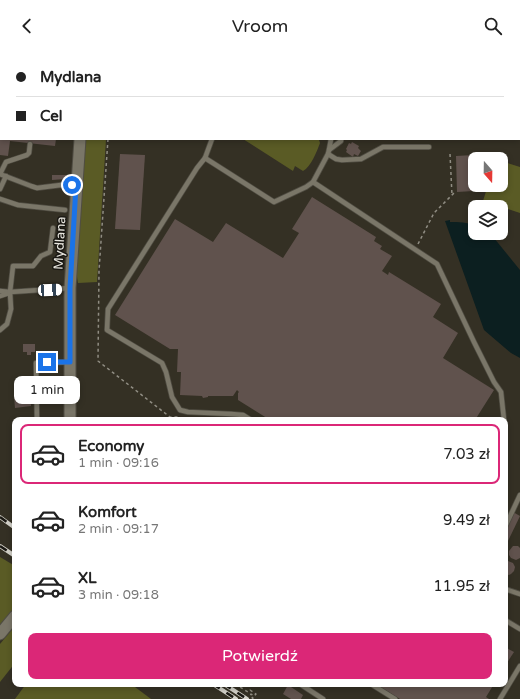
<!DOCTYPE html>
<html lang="pl">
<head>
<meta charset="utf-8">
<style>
  :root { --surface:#fff; --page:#f2f2f2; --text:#222; --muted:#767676; --line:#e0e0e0; --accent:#db2777 }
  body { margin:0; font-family:"Varela Round",sans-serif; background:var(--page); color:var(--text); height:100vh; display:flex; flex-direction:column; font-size:15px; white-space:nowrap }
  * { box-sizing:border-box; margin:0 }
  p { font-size:13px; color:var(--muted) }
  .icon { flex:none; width:22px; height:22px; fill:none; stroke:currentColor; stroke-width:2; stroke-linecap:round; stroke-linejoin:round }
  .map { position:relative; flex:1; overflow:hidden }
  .drawer { position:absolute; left:12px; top:365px; width:496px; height:270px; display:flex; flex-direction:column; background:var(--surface); border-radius:8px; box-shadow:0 2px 6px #0003 }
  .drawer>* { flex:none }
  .hud { position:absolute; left:0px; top:0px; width:520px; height:88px; box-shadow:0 2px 6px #0003; display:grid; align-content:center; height:88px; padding:0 16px; background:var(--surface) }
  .needle { width:26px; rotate:160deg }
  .buttons { position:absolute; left:468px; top:100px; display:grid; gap:8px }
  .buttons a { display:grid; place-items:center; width:40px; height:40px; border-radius:8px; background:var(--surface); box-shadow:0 2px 6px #0003; font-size:20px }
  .end { position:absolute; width:18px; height:18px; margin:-9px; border:5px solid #1a73e8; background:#fff; box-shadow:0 0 0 2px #fff }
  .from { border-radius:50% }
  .bubble { position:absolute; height:28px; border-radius:8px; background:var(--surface); box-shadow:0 2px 6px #0003; font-size:13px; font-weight:600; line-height:28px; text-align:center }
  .car { position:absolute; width:12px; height:24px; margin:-12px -6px; border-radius:5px; box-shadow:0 0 3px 1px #0007; background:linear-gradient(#fff 24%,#345 0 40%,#fff 0 76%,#345 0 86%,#fff 0) }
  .hud b { display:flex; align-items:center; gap:14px; height:38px; font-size:15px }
  .hud b+b { border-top:1px solid var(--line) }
  .hud i { width:10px; height:10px; background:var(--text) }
  ul { padding:7px 0 0; list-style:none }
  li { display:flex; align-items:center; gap:12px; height:60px; margin:0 8px 6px; padding:0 8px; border:2px solid transparent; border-radius:8px }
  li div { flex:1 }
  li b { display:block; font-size:15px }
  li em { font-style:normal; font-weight:600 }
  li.current { border-color:var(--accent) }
  li>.icon { width:36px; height:36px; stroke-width:1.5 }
  .primary-button { display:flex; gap:8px; margin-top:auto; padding:8px 16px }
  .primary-button a { flex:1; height:46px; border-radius:8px; background:var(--accent); color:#fff; font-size:16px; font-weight:600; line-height:46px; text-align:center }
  header { display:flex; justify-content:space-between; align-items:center; height:52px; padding:0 16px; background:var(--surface); font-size:18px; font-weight:600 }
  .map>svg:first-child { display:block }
</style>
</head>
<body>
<header><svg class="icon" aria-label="back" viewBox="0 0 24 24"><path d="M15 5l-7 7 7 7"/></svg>Vroom<svg class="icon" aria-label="search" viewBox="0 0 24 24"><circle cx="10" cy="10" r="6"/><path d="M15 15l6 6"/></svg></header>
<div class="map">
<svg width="520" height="647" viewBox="0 0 520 647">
  <rect width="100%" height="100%" fill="#343024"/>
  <g fill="#5a5b25">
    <polygon points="85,87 106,87 97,230 78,231 76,219"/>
    <path d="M243,87H319V88L320,91C317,99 311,115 303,119L295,114L293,119Z"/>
    <polygon points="501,109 520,115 520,161 483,149 488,133 501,133"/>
    <polygon points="0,505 15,514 15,555 0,574"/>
    <polygon points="15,574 15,611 0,630 0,592"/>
    <polygon points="26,632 131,632 151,647 15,647"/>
  </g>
  <path fill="#0c1f20" d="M450,168V170C458,170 468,170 475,174V181H487L494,186L520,218V306L511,301L484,278L445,169Z"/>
  <g fill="#60524d">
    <polygon points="0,87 56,87 55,94 10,89 8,104 0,103"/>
    <polygon points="352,90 359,94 358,96 361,99 358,104 354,102 353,105 346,100 347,98 346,97 349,91 351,92"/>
    <polygon points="120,102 145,103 140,178 115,177"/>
    <polygon points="473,103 474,139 457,140 456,104"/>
    <polygon points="52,123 66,123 66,127 52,128"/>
    <polygon points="312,145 376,185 374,189 382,194 380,197 392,204 382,219 388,223 389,220 441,252 433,265 458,281 443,306 494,338 475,368 270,368 238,348 238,341 239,340 237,338 233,344 208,344 208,345 203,346 202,344 180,343 181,320 177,320 178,297 170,297 115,263 175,167 213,190 226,171 283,206 299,181 292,177"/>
    <polygon points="23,292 35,292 35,300 31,300 31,303 27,303 27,300 23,300"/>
    <polygon points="23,332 24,337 23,337 23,338 29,338 30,343 31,354 15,356 14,344 19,343 18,338 17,338 16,333"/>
    <polygon points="513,460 520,464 507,491 505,490 505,478"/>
    <polygon points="513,494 518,494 520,496 520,506 516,508 511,506 509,503 509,499"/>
    <polygon points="508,509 513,511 515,515 514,519 511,522 509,523 505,522 505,510"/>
    <polygon points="505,595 514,600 505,614"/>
    <polygon points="376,632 494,632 486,645 489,647 400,647"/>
    <polygon points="288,633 303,643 301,647 291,647 283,642"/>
  </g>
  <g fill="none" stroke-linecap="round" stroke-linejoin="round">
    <defs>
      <g id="service">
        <polyline points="46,0 46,1"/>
        <polyline points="64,1 64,0"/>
        <polyline points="132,1 132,0"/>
        <polyline points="223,1 223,0"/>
        <polyline points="0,2 2,0"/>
        <polyline points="0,23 1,23"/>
        <polyline points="329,98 341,89 341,87"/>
        <polyline points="328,102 336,107 342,108 361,107 383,95 429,95"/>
        <polyline points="205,106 212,87"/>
        <polyline points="0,122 31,134 37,136 61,133 76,133"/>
        <polyline points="0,122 6,110 27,103 29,101 30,92"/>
        <polyline points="313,130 437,212 474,290 494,330 501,340 504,368"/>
        <polyline points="0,137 6,124"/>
        <polyline points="0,147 18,153 65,158"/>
        <polyline points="0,239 10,240 70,236"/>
        <polyline points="0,244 9,241"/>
        <polyline points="0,278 7,272 11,257 10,240 13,214 33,214 41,204 50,200 53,176"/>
        <polyline points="37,368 36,311 70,310"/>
        <polyline points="251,368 243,363 231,362 188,360 180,358 172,345 166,320 162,311 107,278 108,257 197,116 205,106 274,150 306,135 313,130 328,102 329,98 331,87"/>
        <polyline points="505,475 520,443"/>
        <polyline points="505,537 520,542"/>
        <polyline points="505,568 520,577"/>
        <polyline points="300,632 323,647"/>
        <polyline points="371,632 395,647"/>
        <polyline points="500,647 520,614"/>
      </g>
      <g id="tertiary">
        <polyline points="85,1 85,0"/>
        <polyline points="70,368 70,236 80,87"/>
        <polyline points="0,582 15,564"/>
      </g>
    </defs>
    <use href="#service" stroke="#504d43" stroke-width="6"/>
    <use href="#tertiary" stroke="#504d43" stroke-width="13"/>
    <g stroke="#908d83" stroke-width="1.5" stroke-dasharray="3 3" stroke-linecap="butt">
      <polyline points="209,0 209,1"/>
      <polyline points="117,1 117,0"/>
      <polyline points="339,1 340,0"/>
      <polyline points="108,87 99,219 98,309 170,365 179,365"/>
      <polyline points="450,102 452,143"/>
      <polyline points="418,192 434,161 456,139"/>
      <polyline points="88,367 93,368"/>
      <polyline points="235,632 248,640 250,638 256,642 254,644 251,642 250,644 253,646 252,647"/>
    </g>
    <use href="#service" stroke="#7a7668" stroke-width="4.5"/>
    <use href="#tertiary" stroke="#7a7668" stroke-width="11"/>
    <defs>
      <g id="rail">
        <polyline points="0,465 15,476"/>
        <polyline points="0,494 15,504"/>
        <polyline points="213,632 236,647"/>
        <polyline points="224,632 247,647"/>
      </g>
    </defs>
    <use href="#rail" stroke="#d3d1c9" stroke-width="4"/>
    <use href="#rail" stroke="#1a1813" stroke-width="2.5" stroke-dasharray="8" stroke-linecap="butt"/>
  </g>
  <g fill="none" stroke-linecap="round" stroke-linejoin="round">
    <polyline stroke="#1a73e8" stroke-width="5" points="47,310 70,310 70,236 76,134 72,133"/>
  </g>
  <g text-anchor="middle" stroke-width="3" stroke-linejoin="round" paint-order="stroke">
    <g font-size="13" fill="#e7e5de" stroke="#1a1813">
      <text transform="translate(59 191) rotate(-87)" y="5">Mydlana</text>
    </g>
  </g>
</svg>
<div class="buttons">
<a><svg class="needle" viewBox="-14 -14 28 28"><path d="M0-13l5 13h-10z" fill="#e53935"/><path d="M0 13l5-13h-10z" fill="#767676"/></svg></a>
<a><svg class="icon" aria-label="layers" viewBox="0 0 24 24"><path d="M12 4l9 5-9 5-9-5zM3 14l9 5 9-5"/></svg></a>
</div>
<i class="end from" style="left:72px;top:133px"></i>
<i class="end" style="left:47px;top:310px"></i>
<div class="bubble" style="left:14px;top:324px;width:66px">1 min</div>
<i class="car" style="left:50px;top:238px;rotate:87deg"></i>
<div class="hud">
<b><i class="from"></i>Mydlana</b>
<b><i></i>Cel</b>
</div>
<section class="drawer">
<ul>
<li class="current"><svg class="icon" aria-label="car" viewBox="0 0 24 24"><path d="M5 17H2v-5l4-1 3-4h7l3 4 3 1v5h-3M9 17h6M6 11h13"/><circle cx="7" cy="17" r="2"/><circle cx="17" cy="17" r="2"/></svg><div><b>Economy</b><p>1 min · 09:16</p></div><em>7.03 zł</em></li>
<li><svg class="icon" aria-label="car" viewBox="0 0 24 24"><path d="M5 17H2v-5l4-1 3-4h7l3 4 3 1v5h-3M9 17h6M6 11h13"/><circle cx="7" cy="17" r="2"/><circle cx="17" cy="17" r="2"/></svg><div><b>Komfort</b><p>2 min · 09:17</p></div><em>9.49 zł</em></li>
<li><svg class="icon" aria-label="car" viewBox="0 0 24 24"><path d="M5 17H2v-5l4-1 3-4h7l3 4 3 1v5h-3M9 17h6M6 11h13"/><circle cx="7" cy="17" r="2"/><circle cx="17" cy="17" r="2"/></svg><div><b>XL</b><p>3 min · 09:18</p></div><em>11.95 zł</em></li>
</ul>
<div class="primary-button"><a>Potwierdź</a></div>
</section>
</div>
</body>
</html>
